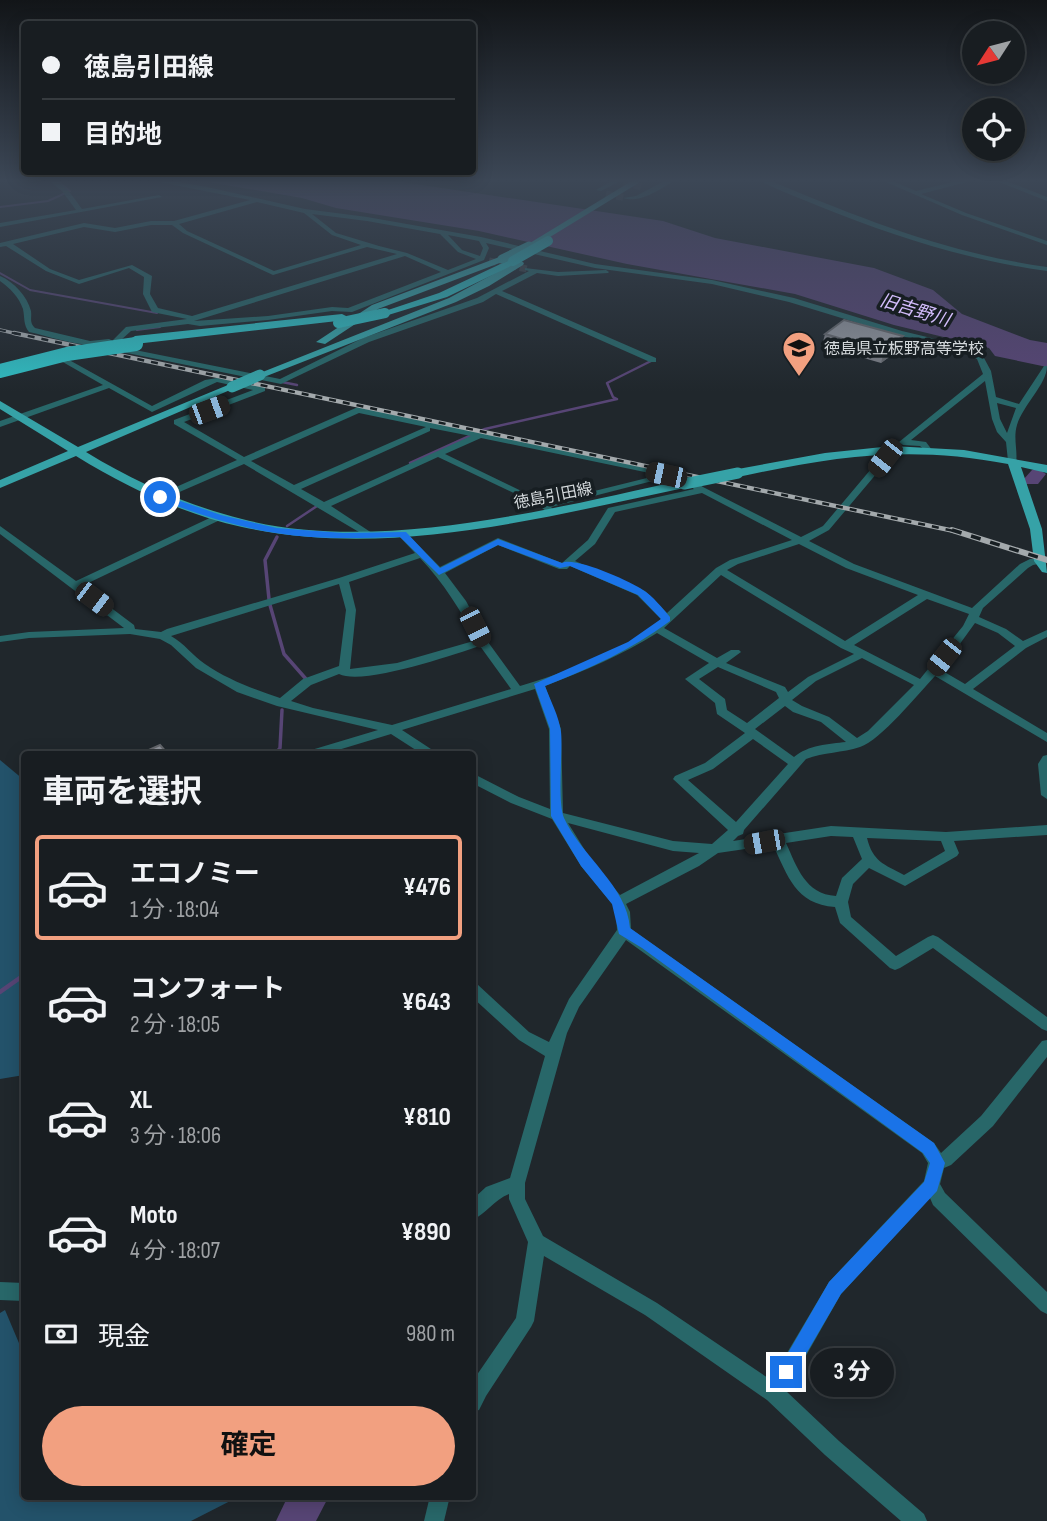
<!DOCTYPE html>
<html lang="ja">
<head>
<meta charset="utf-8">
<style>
  :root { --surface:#181d21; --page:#21262a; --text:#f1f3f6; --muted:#9fa2a5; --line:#363b3f; --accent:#f2a080 }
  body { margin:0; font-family:"Sofia Sans Condensed","Noto Sans JP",sans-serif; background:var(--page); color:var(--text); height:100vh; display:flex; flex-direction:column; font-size:26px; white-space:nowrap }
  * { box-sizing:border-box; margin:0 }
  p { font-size:23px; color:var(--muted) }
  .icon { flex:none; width:38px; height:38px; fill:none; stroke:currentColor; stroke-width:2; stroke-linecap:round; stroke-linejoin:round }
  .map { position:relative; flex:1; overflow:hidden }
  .drawer { position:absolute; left:21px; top:751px; width:455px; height:749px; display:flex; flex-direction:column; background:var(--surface); border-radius:7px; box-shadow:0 4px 18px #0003,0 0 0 2px var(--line) }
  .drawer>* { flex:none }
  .banner { position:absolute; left:21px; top:21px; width:455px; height:154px; border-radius:7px; box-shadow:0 4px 18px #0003,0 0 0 2px var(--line); display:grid; align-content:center; height:154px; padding:0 21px; background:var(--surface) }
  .needle { width:46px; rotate:234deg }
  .fabs { position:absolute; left:962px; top:21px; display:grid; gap:14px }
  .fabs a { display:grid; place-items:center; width:63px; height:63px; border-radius:50%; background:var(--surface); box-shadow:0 4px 18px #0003,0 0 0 2px var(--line); font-size:35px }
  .end { position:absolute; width:32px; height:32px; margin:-16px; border:9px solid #1a73e8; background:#fff; box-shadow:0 0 0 4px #fff }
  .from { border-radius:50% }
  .bubble { position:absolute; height:49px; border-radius:24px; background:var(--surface); box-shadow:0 4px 18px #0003,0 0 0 2px var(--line); font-size:23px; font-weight:700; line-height:49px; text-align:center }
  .car { position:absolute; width:21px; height:42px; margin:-21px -10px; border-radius:9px; box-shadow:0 0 5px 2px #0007; background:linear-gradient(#222 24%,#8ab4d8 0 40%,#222 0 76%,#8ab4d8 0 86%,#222 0) }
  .banner b { display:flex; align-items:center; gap:24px; height:66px; font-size:26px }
  .banner b+b { border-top:2px solid var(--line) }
  .banner i { width:18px; height:18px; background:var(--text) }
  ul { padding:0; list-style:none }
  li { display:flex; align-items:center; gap:21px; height:105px; margin:0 14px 10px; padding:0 7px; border:4px solid transparent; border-radius:7px }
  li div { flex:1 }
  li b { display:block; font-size:26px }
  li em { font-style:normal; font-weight:700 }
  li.active { border-color:var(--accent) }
  li>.icon { width:63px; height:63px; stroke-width:1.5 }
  h2 { padding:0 21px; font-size:32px; line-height:84px }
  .pay { display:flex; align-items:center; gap:18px; height:77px; padding:0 21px; font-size:26px }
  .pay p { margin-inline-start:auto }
  .cta { display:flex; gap:14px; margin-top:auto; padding:14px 21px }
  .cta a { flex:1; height:80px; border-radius:42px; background:var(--accent); color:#111; font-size:28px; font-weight:700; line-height:80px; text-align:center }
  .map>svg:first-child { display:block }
</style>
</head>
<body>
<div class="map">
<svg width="1047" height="1521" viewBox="0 0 1047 1521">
  <rect width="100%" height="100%" fill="#20272c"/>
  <g fill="#23526a">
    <polygon points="0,760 24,780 24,1075 0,1079"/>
    <polygon points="5,1310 24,1355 24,1496 240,1496 191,1521 0,1521 0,1313"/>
  </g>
  <polygon fill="#574575" points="191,179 382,179 663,221 715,238 874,268 933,290 962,314 1030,340 1047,343 1047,367 995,356 989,348 894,325 795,294 627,264 479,231 336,208 302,198"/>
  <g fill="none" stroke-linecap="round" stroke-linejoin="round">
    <g stroke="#574575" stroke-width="2">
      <polyline points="0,207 48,201 70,191 55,179"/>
      <polyline points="0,273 30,290 157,313"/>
      <polyline points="137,330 160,327"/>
    </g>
    <g stroke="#574575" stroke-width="2.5">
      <polyline points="282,382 297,385"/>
      <polyline points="410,463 485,429 617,399 613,397 607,383 651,361"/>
      <polyline points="287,526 317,506"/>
    </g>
    <g stroke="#574575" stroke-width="3.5">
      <polyline points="269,599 265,560 277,537"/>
      <polyline points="270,605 284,654 306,679"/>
      <polyline points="275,754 280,748 282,710"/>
    </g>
    <polyline stroke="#574575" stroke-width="4.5" points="0,992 24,975"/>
    <g fill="#574575" fill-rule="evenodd">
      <polygon points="1038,469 1046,474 1038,484 1026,484 1023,480 1032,470"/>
      <polygon points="288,1496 329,1496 316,1521 276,1521"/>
    </g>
    <g stroke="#3b4246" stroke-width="7" stroke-dasharray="7 3.5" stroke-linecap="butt">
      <polyline points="624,182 644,188"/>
      <polyline points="606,194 626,198"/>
      <polyline points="489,261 527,269"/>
    </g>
    <g fill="#286769" fill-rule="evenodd">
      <path d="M47,179C63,179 73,197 82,209L159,195L162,197L0,227V223L76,210L62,191Z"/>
      <path d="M144,179H161L207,187L305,209L367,217L481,237L595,264L712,280L794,298L902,331L965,346L984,358L991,371L996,397L1019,404L1044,366H1047C1047,384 1023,405 1017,425C1013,438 1018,451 1016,463L1013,464L1008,461L1006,442L997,432L992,419L985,381L911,440L926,442L932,450L928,453L920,446L903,445L899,442L983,374L977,359L959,350L897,335L789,302L712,284L595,268L486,243L489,248L484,260L352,312L332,311L268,320L200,326L188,324L131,331L121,340L125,348L280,379L363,338L477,298L529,271L525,270V268L558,272L606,270L609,272L608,273L558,276L537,273L502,291L656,358V362H650L496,294L483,302L369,342L281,384L122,352H119L113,340L126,327L187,319L152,312L143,294L144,277L129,268L79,284L46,271L6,246L0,247V243L84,223L115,228L151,221H174L250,200ZM257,202L304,213L332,235L361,245L274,271L187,231L179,224ZM312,214L367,221L440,234L458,252L476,259L448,270L407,253L379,246L336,233ZM151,225H172L183,233L273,275L367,247L397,254L192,316L158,308L150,294L152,276L132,265L79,280L50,269L13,244L84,227L115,232ZM448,235L479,241L483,248L480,256L462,250ZM405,256L441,272L348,308L332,307L268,316L194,321ZM997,403L1016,408L1007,433L1000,419Z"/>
      <polygon points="615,179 624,179 601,191 596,190"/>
      <path d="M668,179H676C661,189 640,204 623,198L636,196Z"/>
      <path d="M757,179H766C860,218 946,253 1047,267V271C968,260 895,237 821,207C800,198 777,190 757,179Z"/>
      <polygon points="879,179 888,179 916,191 965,179 978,179 921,194 966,213 1047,241 1047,245 962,215"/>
      <polygon points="991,179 1001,179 1047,197 1047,201"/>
      <path d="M0,276C14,282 27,296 31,311C32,319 29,322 35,328L90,341L109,339L113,341C92,352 52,337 29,332C23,324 25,319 23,309C19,297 10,288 0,281Z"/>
      <path d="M62,356L152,406L205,380L217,378L265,387V391L184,422L244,457L358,407L688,476L703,487L801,537L823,526L882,456L893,452L899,447L903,450L900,456L888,460L829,530L809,541L854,564L972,608L1020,564L1030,559H1044V563L1033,565L1028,568L983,608L979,617L1006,629L1023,641L1047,630V637L1026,648L973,689L1047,733V742L935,676C918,694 881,740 860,747C842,753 824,752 806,759L744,830L743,834L738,836L733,841L831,826L946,832L1047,825V835L954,841L959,853L957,856L905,886L869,868L853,884L848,902L851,917L896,956L928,937L933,935L938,937L1047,1017V1031L1042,1029L933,948L900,968L895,970L890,968L840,923L835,907C795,904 788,876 773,845L718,853L699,866L626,904L630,912L631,929L934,1143L941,1153L981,1116L1042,1041L1047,1040V1057L993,1126L951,1165L944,1168L940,1184L945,1193L1047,1292V1314L1041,1311L933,1205L930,1198L841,1294L786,1391L839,1441L924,1514L927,1521H901L825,1455L767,1400L645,1315L544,1256L534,1321L531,1327L486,1396L479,1410L472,1412V1382L516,1318L528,1242L509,1199V1194C494,1200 486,1214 472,1220V1200L486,1187L510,1178L545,1056L519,1040L472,997V982L477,984L529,1032L549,1042L569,999L617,930L616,912L613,905L581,866L552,819L511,803L472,783V773L519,797L550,809L549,729L535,689L402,730L434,751L436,754H422L391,734L325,754H306L308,751L378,730L277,706L237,692L196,668L171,645L160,639L130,634L29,638L0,642V636L29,632L124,628L0,534V526L76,581L216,515H222V519L82,586L134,625L135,629L161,632L167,629L339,578L415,553L397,534L402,531L405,532L440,567L498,538L562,563L588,540L608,508L694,489L682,480L668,477L551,507L556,512L551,515L537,504L438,457L331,506L372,533V537L369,538L244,464L161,500L158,499V495L237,460L174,424V420L253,390L217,382L152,412L109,388L0,427V421L103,385L61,361L52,363L48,361ZM359,413L426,427L294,485L251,461ZM430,428L471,436L324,502L301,489L430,431ZM481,438L659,475L546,503L445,454ZM702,493L792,540L730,560L716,568L667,613L645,591L575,561L595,544L615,512ZM799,544L846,568L918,595L845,641L727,570L738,564ZM498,545L559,569H567L570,566L637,595L661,619C628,650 563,673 520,686L488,642L466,601L445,573ZM420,558C444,583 460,610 477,640L397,663L350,669L356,610L349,582ZM721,575L841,648L854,654L808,677L788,692L785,687L726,663L741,652L739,650H731L717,658L664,628ZM339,584L346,610L339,666L303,679L280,698C254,689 228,680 205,664C193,656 184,643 171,636ZM927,599L969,614L963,626L920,679L854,645ZM975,623L998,633L1015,646L965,684L941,670ZM657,633L709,663L685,679L715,703L717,714L745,733L705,763L675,776L673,779L728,830L712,844L673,841L563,813L561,729L545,686C584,671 622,655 657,633ZM480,646L511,689L392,725L313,708L291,701L311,685L339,674C363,686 452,655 480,646ZM862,658L914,685L868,731L857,738L829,717L802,706L792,700L816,681ZM718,667L776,692L779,698L747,723L727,710L725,699L699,679ZM785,706L793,712L821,722L846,742C829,744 808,745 794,757L755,729ZM753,739L788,764L736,822L688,780L713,769ZM568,823L673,851L699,853L620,895L591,860ZM831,836L853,837L862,859L842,878L836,896C805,894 797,867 786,843ZM867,838L941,841L945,851L904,875C884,864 873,862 867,838ZM626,940L922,1153L928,1163L924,1181L829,1282L771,1380L657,1303L543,1236L525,1199V1183L567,1033L579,1007Z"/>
      <polygon points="1047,755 1047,799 1041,795 1038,764 1043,756"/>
      <polygon points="0,1282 24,1283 24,1301 0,1300"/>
      <polygon points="430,1496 450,1496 444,1521 424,1521"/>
    </g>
    <g fill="#36a2a7" fill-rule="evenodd">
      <polygon points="635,179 645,179 532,248 525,246"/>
      <polygon points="502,256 506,259 505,261 378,309 325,344 316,342 372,305"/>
      <polygon points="520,260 524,263 523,265 489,286 456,302 264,377 255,375 449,298"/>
      <path d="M228,385L237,387L86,452C135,482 186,505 242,519C377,554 550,509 684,480L690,484L684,488C540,518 389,559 242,527C183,514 128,488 76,456L0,488V480L68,451L0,409V401L78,447Z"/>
      <path d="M892,446L964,450L1047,465V473L1021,467L1042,529L1047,573L1042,572L1034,561L1030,529L1008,464C910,445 835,456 738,477L732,473L738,469L825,453Z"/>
    </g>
    <g fill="#30bbc0" fill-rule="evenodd">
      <polygon points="513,258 518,261 517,263 447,297 385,316 379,313 439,293"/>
      <polygon points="342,314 346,316 346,320 135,344 129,340 135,336"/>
    </g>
    <defs>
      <polyline id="rail-far2" points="0,330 22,335"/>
      <polyline id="rail-far1" points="14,333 959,532"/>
      <polyline id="rail" points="952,530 1047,560"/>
    </defs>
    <use href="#rail-far2" stroke="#a3a9ac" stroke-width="3.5"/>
    <use href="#rail-far1" stroke="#a3a9ac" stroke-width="4.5"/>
    <use href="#rail" stroke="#a3a9ac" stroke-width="6"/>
    <use href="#rail-far2" stroke="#171e22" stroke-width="2" stroke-dasharray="6" stroke-linecap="butt"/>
    <use href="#rail-far1" stroke="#171e22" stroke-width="2.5" stroke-dasharray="7" stroke-linecap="butt"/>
    <use href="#rail" stroke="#171e22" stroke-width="3.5" stroke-dasharray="10" stroke-linecap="butt"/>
    <polyline stroke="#36a2a7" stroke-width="9" points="502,259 529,246"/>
    <g stroke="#36a2a7" stroke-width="11">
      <polyline points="232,387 260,375"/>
      <polyline points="684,484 738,473"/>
    </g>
    <g stroke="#30bbc0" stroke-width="10">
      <polyline points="513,261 548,241"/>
      <polyline points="338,323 385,313"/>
    </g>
    <polyline stroke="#30bbc0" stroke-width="14" points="0,371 67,354 136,344"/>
  </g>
  <polygon fill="#7b7e85" points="825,334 900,349 881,363 822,346"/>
  <polygon fill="#64676c" points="903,336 900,349 881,363 884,351"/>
  <g fill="#8f939b" stroke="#64676c" stroke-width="2">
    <polygon points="844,320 903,336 884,351 825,334"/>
    <polygon points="160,745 168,754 140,754"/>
  </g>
  <linearGradient id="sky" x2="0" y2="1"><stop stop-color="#121518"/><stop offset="0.46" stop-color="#3c4756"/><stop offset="1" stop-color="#3c4756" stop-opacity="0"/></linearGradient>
  <rect width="1047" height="392" fill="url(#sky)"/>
  <path fill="#1a73e8" d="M160,494L221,515L277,528L343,533L406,532L440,568L498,539L562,563C574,556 630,581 643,590C653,596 662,608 670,617V621C629,651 593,667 545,686C550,700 559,716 561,732C563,753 557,801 564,818C582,857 627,886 630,928L934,1143L945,1163L937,1191L841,1294L792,1378L786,1381L780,1378L777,1372L829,1282L924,1182L930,1163L923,1153L642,948L619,934L612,904L581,866L551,816L550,729L534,684L628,642L661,619L638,595L570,566L560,568L498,545L439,575L400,537C359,538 317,540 276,533C235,527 196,513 157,499L156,497Z"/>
  <defs>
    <symbol id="school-pin" viewBox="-11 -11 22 30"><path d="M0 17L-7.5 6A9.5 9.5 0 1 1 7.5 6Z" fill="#f2a080" stroke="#171e22"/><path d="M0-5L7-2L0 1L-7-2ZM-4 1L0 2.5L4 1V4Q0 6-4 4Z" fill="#111"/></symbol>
  </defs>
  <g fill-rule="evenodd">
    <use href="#school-pin" x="780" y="329" width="38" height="52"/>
  </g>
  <g text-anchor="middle" stroke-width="7" stroke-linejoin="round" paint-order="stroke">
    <g font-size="16" fill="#d4d9dc" stroke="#171e22" text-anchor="start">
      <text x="824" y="354">徳島県立板野高等学校</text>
    </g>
    <g font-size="16" fill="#d4d9dc" stroke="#171e22">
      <text transform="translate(553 495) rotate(-11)" y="6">徳島引田線</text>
    </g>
    <g font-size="18" font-style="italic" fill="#d3bdfc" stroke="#171e22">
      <text transform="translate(915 310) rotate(17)" y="6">旧吉野川</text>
    </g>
  </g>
</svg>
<div class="fabs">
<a><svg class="needle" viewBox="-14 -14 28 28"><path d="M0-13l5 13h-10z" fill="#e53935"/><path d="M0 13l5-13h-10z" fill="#9fa2a5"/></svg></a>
<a><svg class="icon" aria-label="locate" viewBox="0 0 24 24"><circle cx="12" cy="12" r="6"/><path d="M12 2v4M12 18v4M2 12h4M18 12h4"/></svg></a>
</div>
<i class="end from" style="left:160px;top:497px"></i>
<i class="end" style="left:786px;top:1372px"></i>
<div class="bubble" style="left:810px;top:1348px;width:84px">3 分</div>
<i class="car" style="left:209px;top:410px;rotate:70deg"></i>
<i class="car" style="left:885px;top:458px;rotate:218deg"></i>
<i class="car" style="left:666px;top:475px;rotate:282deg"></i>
<i class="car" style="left:94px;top:599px;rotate:127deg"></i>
<i class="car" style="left:475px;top:627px;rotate:153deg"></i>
<i class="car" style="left:944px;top:657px;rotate:218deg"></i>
<i class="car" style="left:764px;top:842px;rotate:260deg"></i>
<div class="banner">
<b><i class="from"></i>徳島引田線</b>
<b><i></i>目的地</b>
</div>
<section class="drawer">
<h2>車両を選択</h2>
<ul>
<li class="active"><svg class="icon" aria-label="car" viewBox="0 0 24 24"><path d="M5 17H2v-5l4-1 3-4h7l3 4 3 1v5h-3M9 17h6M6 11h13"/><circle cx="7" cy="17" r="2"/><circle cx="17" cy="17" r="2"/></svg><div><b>エコノミー</b><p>1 分 · 18:04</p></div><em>¥476</em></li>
<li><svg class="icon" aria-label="car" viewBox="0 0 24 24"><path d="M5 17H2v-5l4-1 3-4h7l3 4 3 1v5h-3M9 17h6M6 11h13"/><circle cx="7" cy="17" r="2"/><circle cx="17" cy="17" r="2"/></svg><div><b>コンフォート</b><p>2 分 · 18:05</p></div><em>¥643</em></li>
<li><svg class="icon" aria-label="car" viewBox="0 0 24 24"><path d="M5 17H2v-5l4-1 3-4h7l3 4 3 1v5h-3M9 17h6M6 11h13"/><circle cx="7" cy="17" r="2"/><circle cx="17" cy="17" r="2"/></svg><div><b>XL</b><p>3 分 · 18:06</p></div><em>¥810</em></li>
<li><svg class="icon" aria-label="car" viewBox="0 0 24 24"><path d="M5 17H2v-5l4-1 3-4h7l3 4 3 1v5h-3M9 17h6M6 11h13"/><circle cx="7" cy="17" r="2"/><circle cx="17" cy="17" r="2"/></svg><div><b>Moto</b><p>4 分 · 18:07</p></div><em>¥890</em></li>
</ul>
<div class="pay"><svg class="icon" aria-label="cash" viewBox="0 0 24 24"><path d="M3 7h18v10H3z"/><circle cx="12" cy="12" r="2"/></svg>現金<p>980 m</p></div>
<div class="cta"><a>確定</a></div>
</section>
</div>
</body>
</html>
